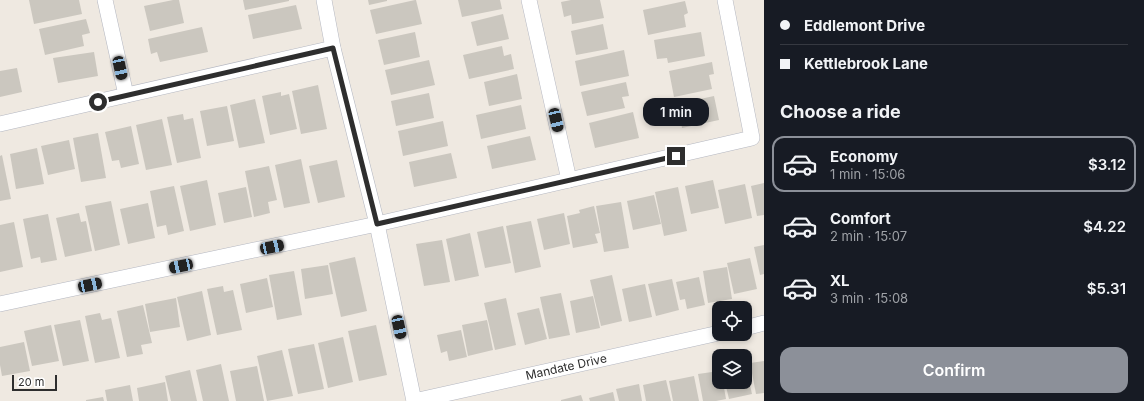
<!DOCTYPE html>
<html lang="en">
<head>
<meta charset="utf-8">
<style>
  :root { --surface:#171b24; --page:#20242c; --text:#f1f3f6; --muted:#9ea1a6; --line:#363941; --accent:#8c9099 }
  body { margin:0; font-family:Inter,sans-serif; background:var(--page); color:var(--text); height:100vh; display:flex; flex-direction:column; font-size:15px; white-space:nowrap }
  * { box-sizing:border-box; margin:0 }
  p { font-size:13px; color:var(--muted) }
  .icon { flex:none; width:22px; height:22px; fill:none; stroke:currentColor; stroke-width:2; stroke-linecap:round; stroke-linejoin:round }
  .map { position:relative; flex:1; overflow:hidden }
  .panel { display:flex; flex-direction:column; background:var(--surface); width:380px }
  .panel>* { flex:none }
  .hud { display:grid; align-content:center; height:88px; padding:0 16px; background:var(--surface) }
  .buttons { position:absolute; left:712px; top:301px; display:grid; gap:8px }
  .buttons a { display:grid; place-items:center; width:40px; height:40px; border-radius:8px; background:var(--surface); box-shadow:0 2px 6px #0003; font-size:20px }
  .scale { position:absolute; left:12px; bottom:10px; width:45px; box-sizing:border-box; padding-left:4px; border:2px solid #2e2e2e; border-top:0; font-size:11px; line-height:14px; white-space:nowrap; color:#2e2e2e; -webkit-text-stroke:3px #fff; paint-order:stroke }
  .end { position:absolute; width:18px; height:18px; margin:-9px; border:5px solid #2e2e2e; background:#fff; box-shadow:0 0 0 2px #fff }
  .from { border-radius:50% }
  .bubble { position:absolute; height:28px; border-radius:12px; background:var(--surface); box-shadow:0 2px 6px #0003; font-size:13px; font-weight:600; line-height:28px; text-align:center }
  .car { position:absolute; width:12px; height:24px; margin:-12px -6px; border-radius:5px; box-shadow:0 0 3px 1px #0007; background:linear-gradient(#222 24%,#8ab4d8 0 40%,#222 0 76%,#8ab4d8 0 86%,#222 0) }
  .hud b { display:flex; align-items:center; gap:14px; height:38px; font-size:15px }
  .hud b+b { border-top:1px solid var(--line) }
  .hud i { width:10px; height:10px; background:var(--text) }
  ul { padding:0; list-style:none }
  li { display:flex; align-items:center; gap:12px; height:56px; margin:0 8px 6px; padding:0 8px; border:2px solid transparent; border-radius:12px }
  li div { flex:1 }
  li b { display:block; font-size:15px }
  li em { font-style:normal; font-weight:600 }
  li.current { border-color:var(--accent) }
  li>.icon { width:36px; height:36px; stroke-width:1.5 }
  h2 { padding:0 16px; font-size:18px; line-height:48px }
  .action { display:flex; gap:8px; margin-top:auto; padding:8px 16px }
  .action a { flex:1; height:46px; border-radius:12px; background:var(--accent); color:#fff; font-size:16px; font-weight:600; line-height:46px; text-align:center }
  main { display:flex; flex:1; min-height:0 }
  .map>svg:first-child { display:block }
</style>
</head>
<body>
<main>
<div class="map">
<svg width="764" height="401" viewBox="0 0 764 401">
  <rect width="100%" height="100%" fill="#efe9e1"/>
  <g fill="#cbc7bf">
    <polygon points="29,0 79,0 82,14 34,24"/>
    <polygon points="173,0 179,0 184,23 150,31 144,6"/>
    <polygon points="243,0 289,0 289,1 245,10"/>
    <polygon points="368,0 387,0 387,1 369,5"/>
    <polygon points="415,0 416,0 422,24 376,34 370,10"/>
    <polygon points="458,0 500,0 502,9 462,17"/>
    <polygon points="571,0 600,0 604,18 572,24 571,15 564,17 561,2"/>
    <polygon points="685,1 688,13 684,15 686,27 648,35 643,10"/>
    <polygon points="296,5 302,29 253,39 248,15"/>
    <polygon points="503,14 509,39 477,46 471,22"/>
    <polygon points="86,19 90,33 82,35 84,46 45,55 39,29"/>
    <polygon points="603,24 608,49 576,55 571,31"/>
    <polygon points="202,27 208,52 160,62 157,52 151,54 148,39"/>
    <polygon points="415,32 420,57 384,65 378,40"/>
    <polygon points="701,32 705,56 668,63 667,58 657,59 654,40"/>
    <polygon points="502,46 504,56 511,54 514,69 469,79 463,55"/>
    <polygon points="624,50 629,76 580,86 575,61"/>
    <polygon points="94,52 98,76 58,83 53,58"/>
    <polygon points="429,60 435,85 391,95 385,70"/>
    <polygon points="712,62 714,74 709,75 712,89 674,97 669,71"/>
    <polygon points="17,68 22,92 0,97 0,71"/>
    <polygon points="517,74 522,99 489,106 484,82"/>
    <polygon points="626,82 629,96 622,97 625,108 587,116 581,92"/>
    <polygon points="318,85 327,129 301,134 292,91"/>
    <polygon points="281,92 281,96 289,94 297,129 270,135 262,96"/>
    <polygon points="429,93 434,118 396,126 391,101"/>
    <polygon points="714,96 719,120 682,128 681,122 672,124 668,106"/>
    <polygon points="255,99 265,143 239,148 230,105"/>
    <polygon points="521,105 526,129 481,139 476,115"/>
    <polygon points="227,106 234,141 207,146 200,111"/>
    <polygon points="633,112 639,138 595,148 589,123"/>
    <polygon points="183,114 184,120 193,118 201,158 177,163 167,117"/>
    <polygon points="162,119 172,165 146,170 136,125"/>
    <polygon points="443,121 448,146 403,156 398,131"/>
    <polygon points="131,126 139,164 121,168 119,160 112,161 105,132"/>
    <polygon points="98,133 106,178 81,182 73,138"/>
    <polygon points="530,136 536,160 492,169 487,146"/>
    <polygon points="69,140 75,169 48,175 41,146"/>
    <polygon points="37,148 44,184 16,189 10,154"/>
    <polygon points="451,153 457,178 414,187 409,162"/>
    <polygon points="2,155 11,199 0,201 0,156"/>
    <polygon points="301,159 310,203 284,208 275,165"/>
    <polygon points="337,160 345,197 318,203 309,166"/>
    <polygon points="269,166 277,200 268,202 270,213 254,217 245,171"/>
    <polygon points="207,180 216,225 190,231 180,186"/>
    <polygon points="713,180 719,208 691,214 685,186"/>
    <polygon points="764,183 764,215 757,216 751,186"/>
    <polygon points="745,184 752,218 725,224 718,190"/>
    <polygon points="174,186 184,231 168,235 166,225 157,227 150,191"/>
    <polygon points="246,187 252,217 224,223 218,193"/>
    <polygon points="678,187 687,231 664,236 655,192"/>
    <polygon points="654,195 661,224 633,230 627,201"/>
    <polygon points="111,201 120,245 95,251 85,206"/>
    <polygon points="621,202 629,248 604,252 596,206"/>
    <polygon points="148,203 155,238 128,244 120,209"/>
    <polygon points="594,206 600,233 595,234 598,243 573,248 567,216 580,213 579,210"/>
    <polygon points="79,213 81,222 86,221 92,251 65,257 56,218"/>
    <polygon points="564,213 570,244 544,250 537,219"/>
    <polygon points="48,214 57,260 41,263 40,257 31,259 23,219"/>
    <polygon points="531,221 541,267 515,273 506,226"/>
    <polygon points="14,222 23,267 0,272 0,225"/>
    <polygon points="503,226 511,263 485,268 477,232"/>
    <polygon points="470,233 479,276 455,281 446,239"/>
    <polygon points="442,240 450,282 424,286 416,244"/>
    <polygon points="764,245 764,274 760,275 754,247"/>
    <polygon points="355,257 367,311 341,317 329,263"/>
    <polygon points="750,258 757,289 734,294 727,263"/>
    <polygon points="328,265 333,294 305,299 301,269"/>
    <polygon points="727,267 732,299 708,303 703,271"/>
    <polygon points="294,271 302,315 277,320 269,275"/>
    <polygon points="612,275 622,321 601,326 590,280"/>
    <polygon points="699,277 705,305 687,309 685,299 680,300 676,282"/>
    <polygon points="267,278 273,307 246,313 240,284"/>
    <polygon points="672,279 679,310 656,316 648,284"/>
    <polygon points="645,284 652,317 629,322 622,289"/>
    <polygon points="223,286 224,292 233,290 242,330 217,335 207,289"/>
    <polygon points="202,291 211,335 187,341 177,297"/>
    <polygon points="561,293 570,335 549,339 540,297"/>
    <polygon points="593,296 600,328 576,333 570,301"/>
    <polygon points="176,298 180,327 150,332 145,304"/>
    <polygon points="506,298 516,345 495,350 484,303"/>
    <polygon points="143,305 152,343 141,345 143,354 127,357 117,311"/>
    <polygon points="539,308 547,339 525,345 517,313"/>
    <polygon points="100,313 102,320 111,318 120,358 95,363 85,316"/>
    <polygon points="80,320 89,361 63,366 54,325"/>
    <polygon points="487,320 493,350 468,356 462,325"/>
    <polygon points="51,325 59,361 32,366 24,331"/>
    <polygon points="376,325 387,375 359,381 348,331"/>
    <polygon points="461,330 467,357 449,361 447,351 441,353 437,335"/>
    <polygon points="343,337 353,382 328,388 318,343"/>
    <polygon points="24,342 30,371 2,376 0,365 0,347"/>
    <polygon points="314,344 324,389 298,394 288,349"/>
    <polygon points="282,350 293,396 267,401 257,356"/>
    <polygon points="764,361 764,393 756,394 750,363"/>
    <polygon points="745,363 752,394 729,399 725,382 745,382"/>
    <polygon points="221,364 229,401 203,401 196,370"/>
    <polygon points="257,366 264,401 236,401 230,371"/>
    <polygon points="190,370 197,401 171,401 165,376"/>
    <polygon points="719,371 719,382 723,382 726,399 716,401 703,401 698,374"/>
    <polygon points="694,376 699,401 673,401 669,381"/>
    <polygon points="666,380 671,401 646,401 643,385"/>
    <polygon points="165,382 168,401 139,401 137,388"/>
    <polygon points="639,384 642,401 619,401 616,389"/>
    <polygon points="130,385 133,401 107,401 105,390"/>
    <polygon points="613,392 615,401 590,401 589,398"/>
    <polygon points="581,395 583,401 561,401 561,400"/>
    <polygon points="103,397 104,401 86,401 86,400"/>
  </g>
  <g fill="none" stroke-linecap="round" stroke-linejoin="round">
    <defs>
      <g id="minor">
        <polyline points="105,0 126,95"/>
        <polyline points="324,0 333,48 377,224 414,401"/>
        <polyline points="529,0 569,180"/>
        <polyline points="0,124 333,48"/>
        <polyline points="0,304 377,224 752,138 725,0"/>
        <polyline points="745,328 764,323"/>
        <path id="s1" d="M414,401L719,333"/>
      </g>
    </defs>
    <use href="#minor" stroke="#b4b7c1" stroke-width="16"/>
    <use href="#minor" stroke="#fff" stroke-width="15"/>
  </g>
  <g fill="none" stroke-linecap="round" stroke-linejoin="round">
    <polyline stroke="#2e2e2e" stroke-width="5" points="98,102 333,48 377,224 676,156"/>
  </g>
  <g text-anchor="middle" stroke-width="3.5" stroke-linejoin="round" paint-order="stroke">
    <g font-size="12" fill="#2e2e2e" stroke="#fff">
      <text dy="4" stroke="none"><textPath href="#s1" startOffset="156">Mandate Drive</textPath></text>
    </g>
  </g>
</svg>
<div class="buttons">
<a><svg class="icon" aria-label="locate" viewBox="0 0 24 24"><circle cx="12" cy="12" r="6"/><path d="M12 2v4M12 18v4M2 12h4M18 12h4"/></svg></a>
<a><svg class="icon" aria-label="layers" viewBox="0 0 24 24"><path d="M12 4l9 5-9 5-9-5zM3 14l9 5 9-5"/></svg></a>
</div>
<div class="scale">20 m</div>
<i class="end from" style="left:98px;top:102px"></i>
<i class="end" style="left:676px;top:156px"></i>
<div class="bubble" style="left:643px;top:98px;width:66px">1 min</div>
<i class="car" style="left:120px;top:68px;rotate:168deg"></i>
<i class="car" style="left:556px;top:120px;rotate:167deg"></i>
<i class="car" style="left:272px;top:247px;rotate:78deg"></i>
<i class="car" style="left:181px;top:266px;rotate:258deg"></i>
<i class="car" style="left:90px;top:285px;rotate:78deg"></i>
<i class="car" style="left:399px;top:327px;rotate:168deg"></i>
</div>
<section class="panel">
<div class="hud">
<b><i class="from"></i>Eddlemont Drive</b>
<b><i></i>Kettlebrook Lane</b>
</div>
<h2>Choose a ride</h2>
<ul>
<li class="current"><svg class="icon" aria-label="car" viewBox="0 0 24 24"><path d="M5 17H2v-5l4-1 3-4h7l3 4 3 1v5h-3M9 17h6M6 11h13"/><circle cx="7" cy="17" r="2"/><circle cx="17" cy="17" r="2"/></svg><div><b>Economy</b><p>1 min · 15:06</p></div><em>$3.12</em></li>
<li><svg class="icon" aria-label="car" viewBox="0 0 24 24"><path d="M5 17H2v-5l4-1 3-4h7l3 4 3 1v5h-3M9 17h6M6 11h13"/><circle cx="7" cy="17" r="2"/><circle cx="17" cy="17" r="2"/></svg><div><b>Comfort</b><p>2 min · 15:07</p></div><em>$4.22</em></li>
<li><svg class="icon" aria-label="car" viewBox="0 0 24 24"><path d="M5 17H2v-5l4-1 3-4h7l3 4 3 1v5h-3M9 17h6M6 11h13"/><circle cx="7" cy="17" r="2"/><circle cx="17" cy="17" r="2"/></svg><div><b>XL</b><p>3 min · 15:08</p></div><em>$5.31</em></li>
</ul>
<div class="action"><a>Confirm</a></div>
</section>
</main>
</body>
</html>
